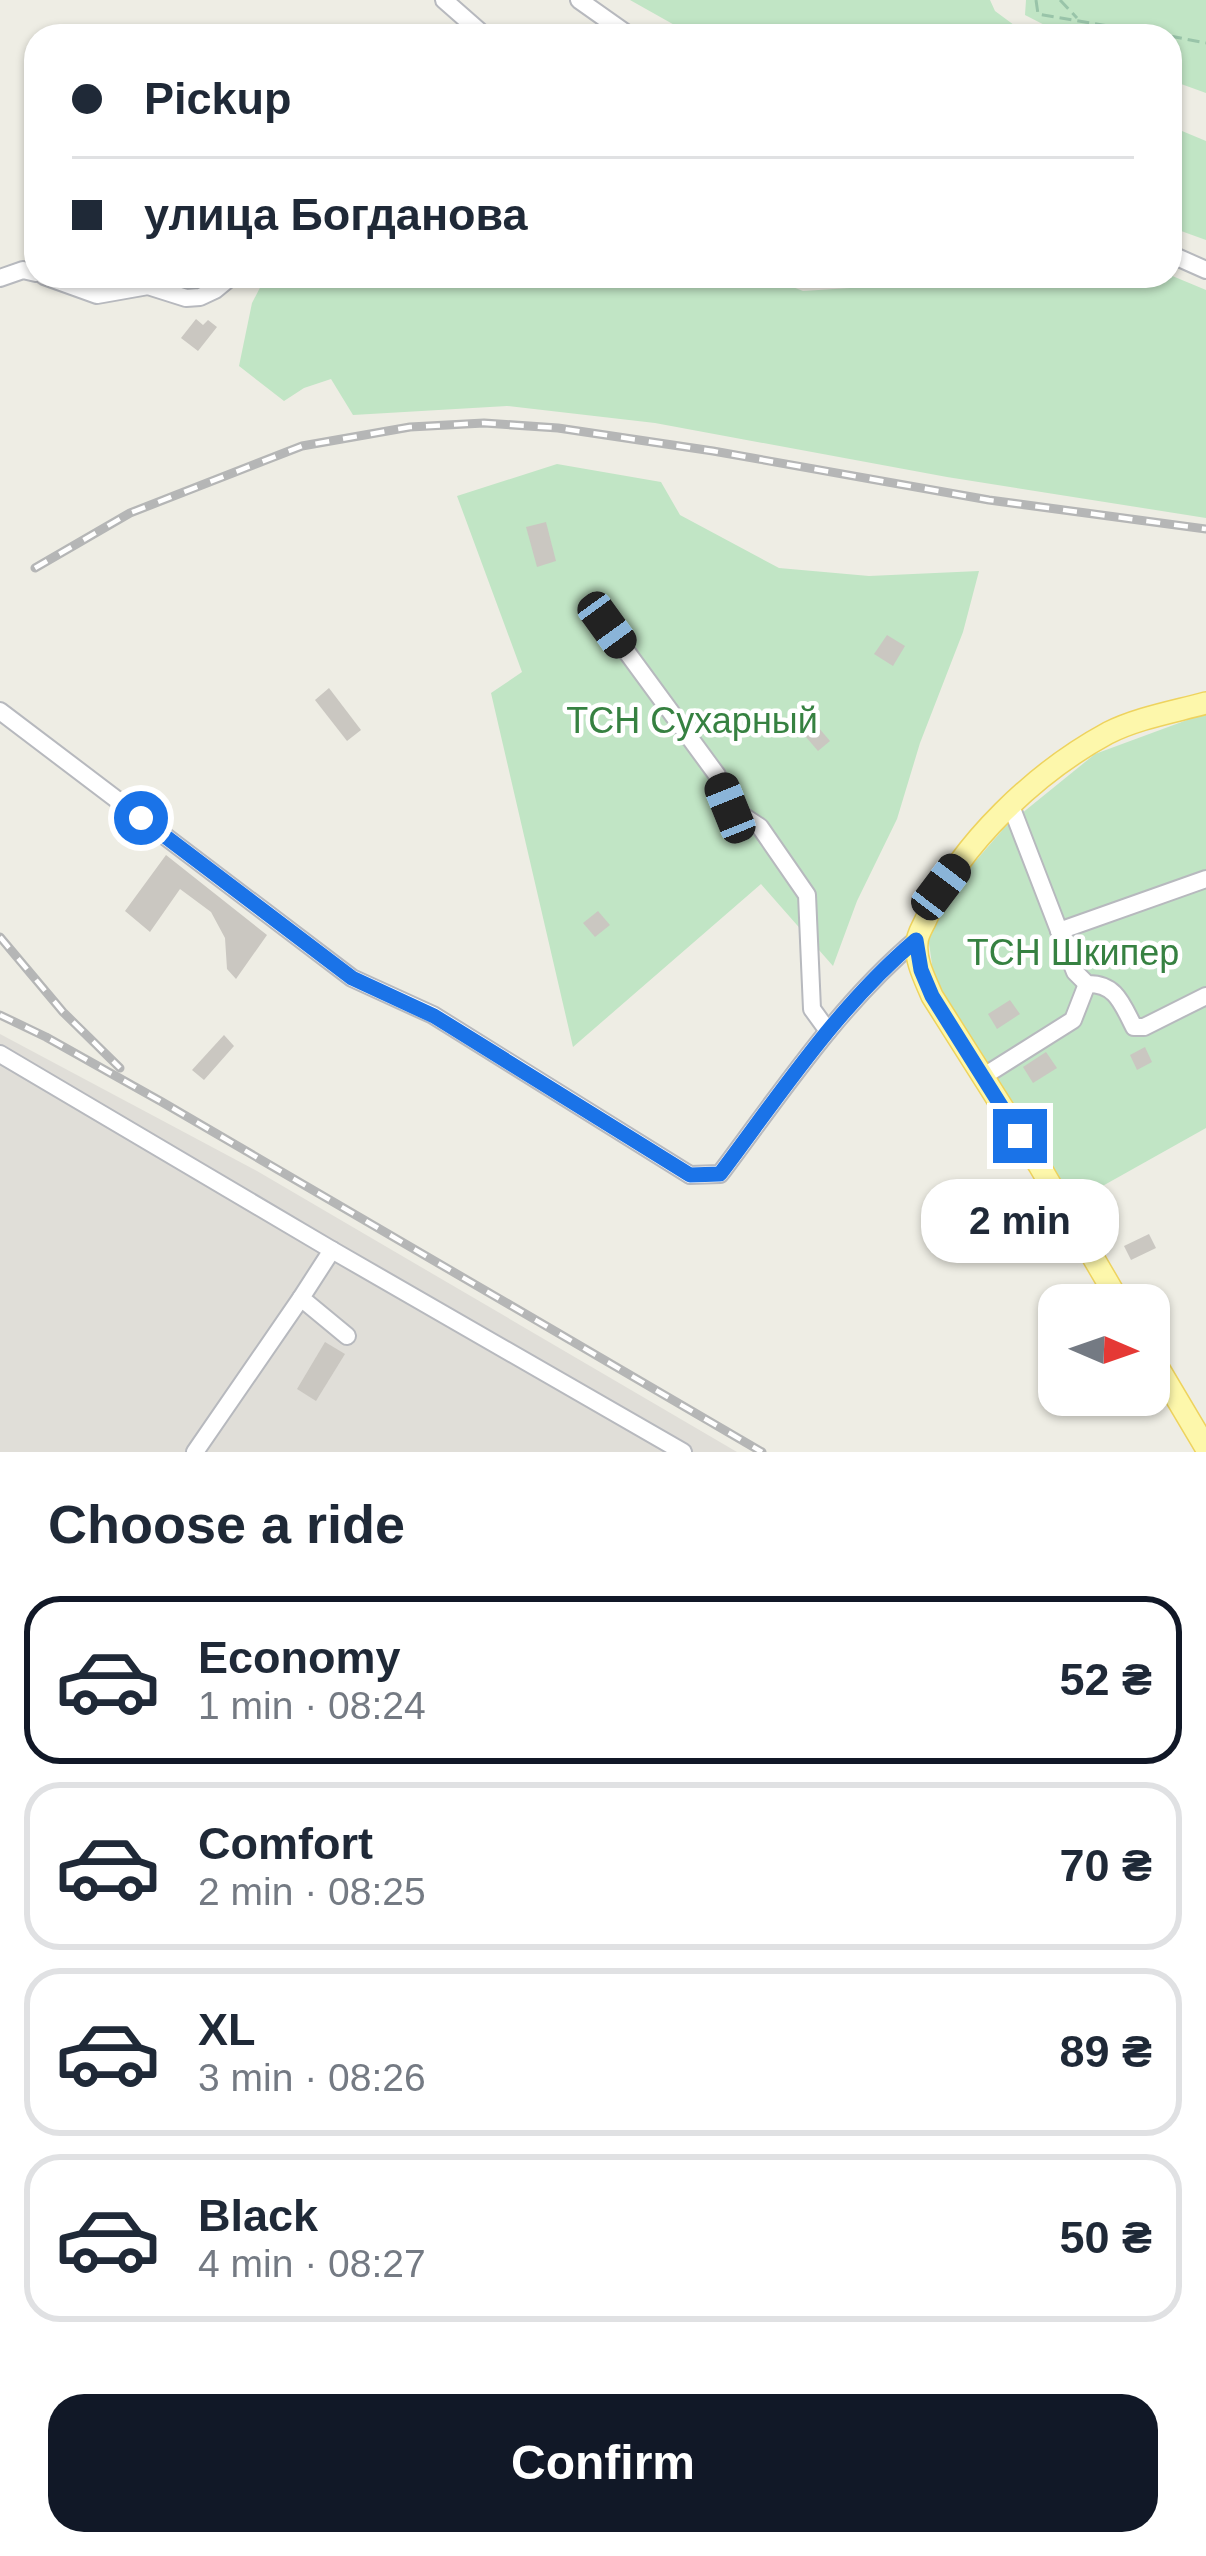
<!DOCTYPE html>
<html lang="en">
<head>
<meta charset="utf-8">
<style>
  :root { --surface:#fff; --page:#f6f6f7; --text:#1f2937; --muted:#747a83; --line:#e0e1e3; --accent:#111827 }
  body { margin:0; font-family:Helvetica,sans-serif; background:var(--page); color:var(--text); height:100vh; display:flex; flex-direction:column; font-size:45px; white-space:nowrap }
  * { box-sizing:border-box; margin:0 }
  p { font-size:39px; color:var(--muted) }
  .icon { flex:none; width:66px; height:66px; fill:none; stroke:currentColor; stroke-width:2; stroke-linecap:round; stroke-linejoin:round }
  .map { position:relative; height:1452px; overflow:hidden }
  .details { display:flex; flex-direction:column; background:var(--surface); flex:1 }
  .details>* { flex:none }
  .guide { position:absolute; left:24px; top:24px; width:1158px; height:264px; border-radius:36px; box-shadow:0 3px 9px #0004; display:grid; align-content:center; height:264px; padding:0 48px; background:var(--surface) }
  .needle { width:78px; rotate:92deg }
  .buttons { position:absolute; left:1038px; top:1284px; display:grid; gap:24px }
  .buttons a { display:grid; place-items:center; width:132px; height:132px; border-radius:24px; background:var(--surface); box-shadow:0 3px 9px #0004; font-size:60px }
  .end { position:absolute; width:54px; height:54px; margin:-27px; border:15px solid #1a73e8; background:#fff; box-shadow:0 0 0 6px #fff }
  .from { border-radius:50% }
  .bubble { position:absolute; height:84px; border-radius:36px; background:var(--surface); box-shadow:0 3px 9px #0004; font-size:39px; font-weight:700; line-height:84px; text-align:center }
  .car { position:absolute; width:36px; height:72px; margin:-36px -18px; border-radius:15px; box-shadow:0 0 9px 3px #0007; background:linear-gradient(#222 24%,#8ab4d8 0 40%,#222 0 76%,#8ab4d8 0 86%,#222 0) }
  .guide b { display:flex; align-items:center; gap:42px; height:114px; font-size:45px }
  .guide b+b { border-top:3px solid var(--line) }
  .guide i { width:30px; height:30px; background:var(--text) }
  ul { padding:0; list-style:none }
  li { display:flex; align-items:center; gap:36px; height:168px; margin:0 24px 18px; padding:0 24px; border:6px solid var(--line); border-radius:36px }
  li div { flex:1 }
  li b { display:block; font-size:45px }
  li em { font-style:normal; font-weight:700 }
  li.active { border-color:var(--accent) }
  li>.icon { width:108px; height:108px; stroke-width:1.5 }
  h2 { padding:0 48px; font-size:54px; line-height:144px }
  .primary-button { display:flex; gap:24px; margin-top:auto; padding:24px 48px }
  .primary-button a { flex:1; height:138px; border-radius:36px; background:var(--accent); color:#fff; font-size:48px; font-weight:700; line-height:138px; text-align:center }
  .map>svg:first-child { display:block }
</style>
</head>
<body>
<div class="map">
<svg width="1206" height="1452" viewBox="0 0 1206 1452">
  <rect width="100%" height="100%" fill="#eeede4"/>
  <polygon fill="#e0ded8" points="0,1034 257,1171 737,1452 0,1452"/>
  <g fill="#c1e5c5">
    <polygon points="630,0 990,0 995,11 1029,36 694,36"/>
    <polygon points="1026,0 1206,0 1206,93 1170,80 1170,36 1066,36 1025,15"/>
    <polygon points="1170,126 1206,141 1206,240 1170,227"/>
    <polygon points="1170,275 1206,290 1206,518 947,477 655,423 507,406 353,415 331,379 304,388 284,401 239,366 252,303 266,276 765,276 803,291 928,283 1053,285 1086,276"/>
    <polygon points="557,464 661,482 680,515 779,568 869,576 979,571 963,632 920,743 897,819 857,901 833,966 761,884 573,1047 491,693 522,672 457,496"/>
    <polygon points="1206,713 1206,1128 1074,1202 935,986 928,936 947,894 1005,827 1095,754"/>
  </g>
  <g fill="#cac7c1">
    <polygon points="196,319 203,325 208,320 217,327 198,351 181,338"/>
    <polygon points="546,522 556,561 537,567 526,527"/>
    <polygon points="887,635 905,646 893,666 874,654"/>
    <polygon points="329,688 361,730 347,741 315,700"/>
    <polygon points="812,720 830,741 818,751 800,730"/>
    <polygon points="166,855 267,935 236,979 227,969 225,938 211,912 180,889 150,932 125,911"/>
    <polygon points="598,911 610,925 595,937 583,923"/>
    <polygon points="1010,1000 1020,1014 997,1029 988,1014"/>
    <polygon points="224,1035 234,1046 204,1080 192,1070"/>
    <polygon points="1145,1047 1152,1062 1137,1070 1130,1055"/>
    <polygon points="1046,1052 1057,1068 1033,1083 1023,1067"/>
    <polygon points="1149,1234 1156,1248 1131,1260 1124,1246"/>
    <polygon points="325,1342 345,1354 316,1401 297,1389"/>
  </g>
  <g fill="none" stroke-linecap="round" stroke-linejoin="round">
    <defs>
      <g id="minor">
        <polyline points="444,0 485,36"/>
        <polyline points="579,0 630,36"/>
        <polyline points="1170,254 1206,270"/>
        <polyline points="44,276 97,295 148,286 186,298 200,297 215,290 232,276"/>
        <polyline points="0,278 23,270 36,273"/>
        <polyline points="607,625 717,775 731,808 760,827 807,895 812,1009 828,1031"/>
        <path d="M0,711L352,978L433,1015L690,1175L720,1174C781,1093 838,1006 916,940"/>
        <path d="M1011,806L1075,972L1087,984C1116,983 1122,1004 1134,1027H1144L1206,996"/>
        <polyline points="1059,931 1206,879"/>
        <polyline points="0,1054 332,1250 683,1452"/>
        <polyline points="984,1076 1073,1020 1087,984"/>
        <polyline points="332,1250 301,1298 347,1336"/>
        <polyline points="195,1452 301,1298"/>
      </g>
      <g id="major">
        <path d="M1121,1305L1039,1165L932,996C925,979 915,961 917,943C917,934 924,925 927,917C961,843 1036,772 1108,733C1138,718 1173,712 1206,703"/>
        <polyline points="1149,1352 1206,1448"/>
      </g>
    </defs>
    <use href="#minor" stroke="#b7b9be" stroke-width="20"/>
    <use href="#major" stroke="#eed35e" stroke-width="24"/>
    <g stroke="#99c4a9" stroke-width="3" stroke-dasharray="12 6" stroke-linecap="butt">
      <polyline points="1036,0 1038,14 1167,36"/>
      <polyline points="1060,0 1077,18"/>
      <polyline points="1170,36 1206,43"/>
    </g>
    <use href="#minor" stroke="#fff" stroke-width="16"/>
    <use href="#major" stroke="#fdf7ab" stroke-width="21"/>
    <defs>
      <g id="rail">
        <polyline points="35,568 130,513 302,446 410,427 484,423 558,428 713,451 989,500 1206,529"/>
        <polyline points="0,937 63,1012 120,1068"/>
        <polyline points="0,1015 46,1037 162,1102 762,1452"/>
      </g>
    </defs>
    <use href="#rail" stroke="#b5b6b6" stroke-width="9"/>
    <use href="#rail" stroke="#fff" stroke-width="4.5" stroke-dasharray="14" stroke-linecap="butt"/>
  </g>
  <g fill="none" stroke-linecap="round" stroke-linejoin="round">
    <path stroke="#1a73e8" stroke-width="15" d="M141,818L352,978L434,1016L690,1175L720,1174C781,1093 838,1006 916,940L921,970L932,996L1020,1136"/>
  </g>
  <g text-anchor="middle" stroke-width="9" stroke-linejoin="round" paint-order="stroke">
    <g font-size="36" fill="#368141" stroke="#fff">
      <text x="692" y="733">ТСН Сухарный</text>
      <text x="1073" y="965">ТСН Шкипер</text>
    </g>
  </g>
</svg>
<div class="buttons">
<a><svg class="needle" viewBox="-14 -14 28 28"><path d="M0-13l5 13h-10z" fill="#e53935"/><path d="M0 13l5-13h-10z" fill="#747a83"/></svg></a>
</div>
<i class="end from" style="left:141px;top:818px"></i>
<i class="end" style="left:1020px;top:1136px"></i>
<div class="bubble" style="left:921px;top:1179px;width:198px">2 min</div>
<i class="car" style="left:607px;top:625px;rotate:144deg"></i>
<i class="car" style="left:730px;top:808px;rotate:338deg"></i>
<i class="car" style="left:941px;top:887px;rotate:37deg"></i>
<div class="guide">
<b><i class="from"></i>Pickup</b>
<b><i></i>улица Богданова</b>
</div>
</div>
<section class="details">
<h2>Choose a ride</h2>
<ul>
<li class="active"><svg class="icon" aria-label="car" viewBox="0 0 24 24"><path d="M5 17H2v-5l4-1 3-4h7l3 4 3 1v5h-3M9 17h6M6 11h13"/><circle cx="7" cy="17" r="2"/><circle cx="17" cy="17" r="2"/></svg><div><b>Economy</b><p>1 min · 08:24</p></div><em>52 ₴</em></li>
<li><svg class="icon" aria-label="car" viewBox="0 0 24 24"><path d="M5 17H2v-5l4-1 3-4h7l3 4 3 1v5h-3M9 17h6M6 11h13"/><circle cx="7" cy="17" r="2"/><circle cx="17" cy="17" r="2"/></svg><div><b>Comfort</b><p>2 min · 08:25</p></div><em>70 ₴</em></li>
<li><svg class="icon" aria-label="car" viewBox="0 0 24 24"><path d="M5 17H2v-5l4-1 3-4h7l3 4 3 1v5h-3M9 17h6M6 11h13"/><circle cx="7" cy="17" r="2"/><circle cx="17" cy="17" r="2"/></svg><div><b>XL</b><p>3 min · 08:26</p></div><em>89 ₴</em></li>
<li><svg class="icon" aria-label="car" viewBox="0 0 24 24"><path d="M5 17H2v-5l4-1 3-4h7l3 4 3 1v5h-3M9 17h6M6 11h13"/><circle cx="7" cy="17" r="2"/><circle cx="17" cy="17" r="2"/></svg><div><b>Black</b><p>4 min · 08:27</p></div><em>50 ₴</em></li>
</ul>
<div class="primary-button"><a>Confirm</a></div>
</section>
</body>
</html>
